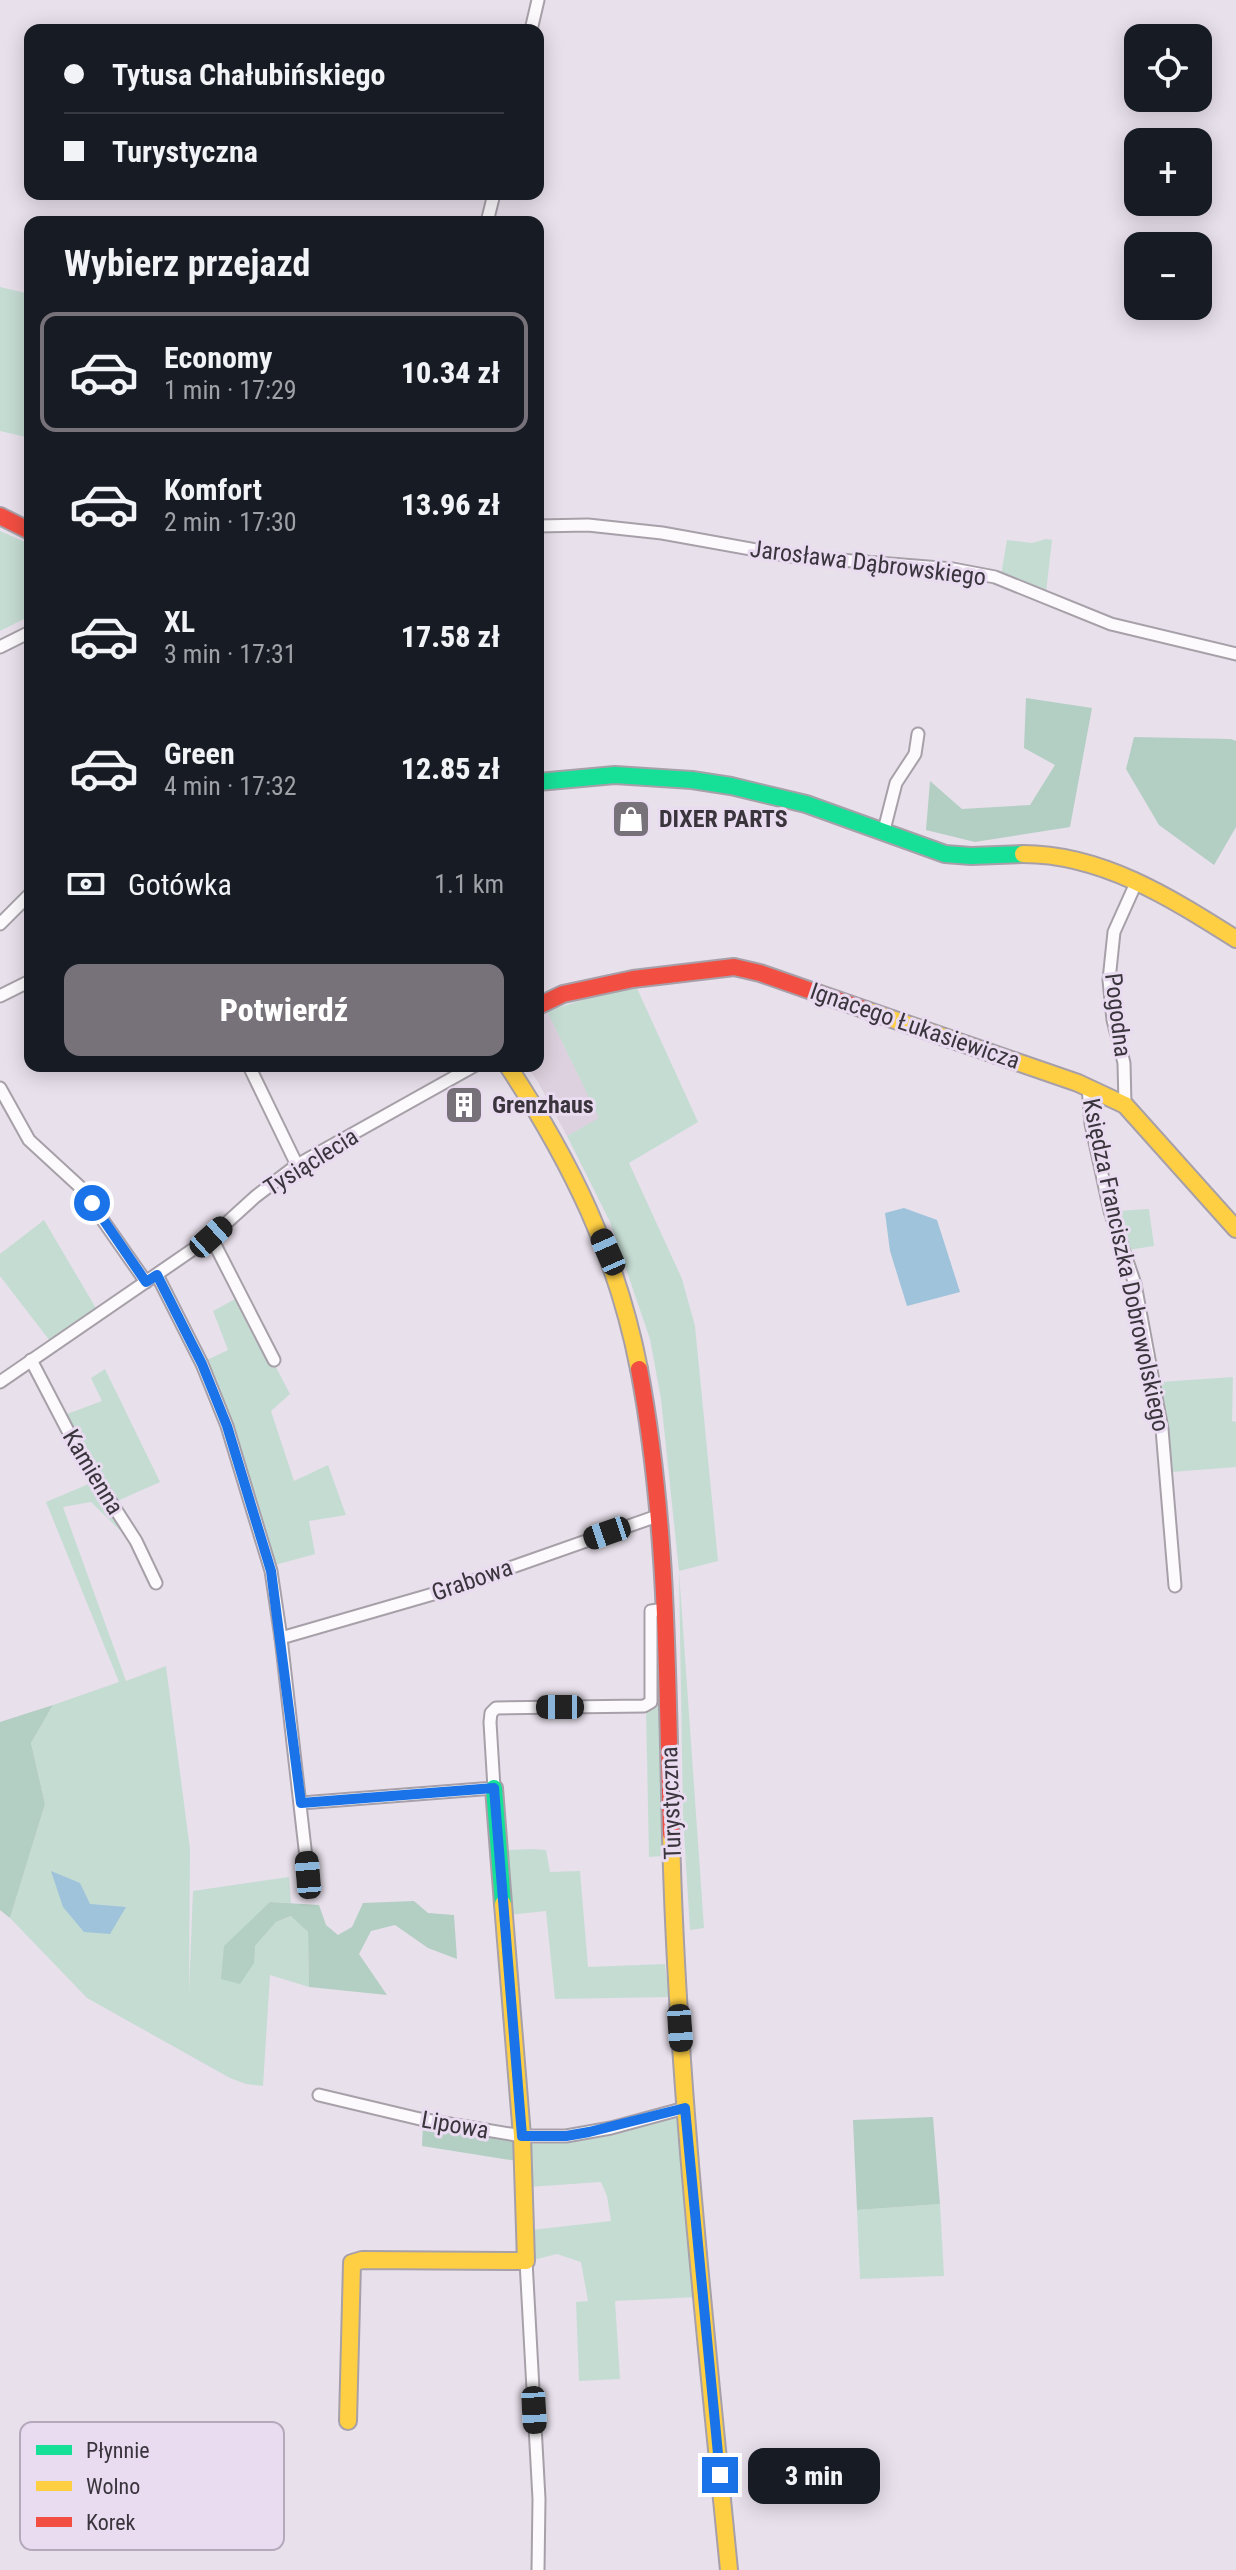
<!DOCTYPE html>
<html lang="pl">
<head>
<meta charset="utf-8">
<style>
  :root { --surface:#171b24; --page:#20242c; --text:#f1f3f6; --muted:#9ea1a6; --line:#363941; --accent:#77717a }
  body { margin:0; font-family:"Roboto Condensed",sans-serif; background:var(--page); color:var(--text); height:100vh; display:flex; flex-direction:column; font-size:30px; white-space:nowrap }
  * { box-sizing:border-box; margin:0 }
  p { font-size:26px; color:var(--muted) }
  .icon { flex:none; width:44px; height:44px; fill:none; stroke:currentColor; stroke-width:2; stroke-linecap:round; stroke-linejoin:round }
  .map { position:relative; flex:1; overflow:hidden }
  .panel { position:absolute; left:24px; top:216px; width:520px; height:856px; display:flex; flex-direction:column; background:var(--surface); border-radius:16px; box-shadow:0 4px 20px #0003 }
  .panel>* { flex:none }
  .guide { position:absolute; left:24px; top:24px; width:520px; height:176px; border-radius:16px; box-shadow:0 4px 20px #0003; display:grid; align-content:center; height:176px; padding:0 40px; background:var(--surface) }
  .tools { position:absolute; left:1124px; top:24px; display:grid; gap:16px }
  .tools a { display:grid; place-items:center; width:88px; height:88px; border-radius:16px; background:var(--surface); box-shadow:0 4px 20px #0003; font-size:40px }
  .end { position:absolute; width:36px; height:36px; margin:-18px; border:10px solid #1a73e8; background:#fff; box-shadow:0 0 0 4px #fff }
  .from { border-radius:50% }
  .bubble { position:absolute; height:56px; border-radius:16px; background:var(--surface); box-shadow:0 4px 20px #0003; font-size:26px; font-weight:800; line-height:56px; text-align:center }
  .car { position:absolute; width:24px; height:48px; margin:-24px -12px; border-radius:10px; box-shadow:0 0 6px 2px #0007; background:linear-gradient(#222 24%,#8ab4d8 0 40%,#222 0 76%,#8ab4d8 0 86%,#222 0) }
  .guide b { display:flex; align-items:center; gap:28px; height:76px; font-size:30px }
  .guide b+b { border-top:2px solid var(--line) }
  .guide i { width:20px; height:20px; background:var(--text) }
  ul { padding:0; list-style:none }
  li { display:flex; align-items:center; gap:24px; height:120px; margin:0 16px 12px; padding:0 24px; border:4px solid transparent; border-radius:16px }
  li div { flex:1 }
  li b { display:block; font-size:30px }
  li em { font-style:normal; font-weight:800 }
  li.current { border-color:var(--accent) }
  li>.icon { width:72px; height:72px; stroke-width:1.5 }
  h2 { padding:0 40px; font-size:36px; line-height:96px }
  .pay { display:flex; align-items:center; gap:20px; height:88px; padding:0 40px; font-size:30px }
  .pay p { margin-inline-start:auto }
  .cta { display:flex; gap:16px; margin-top:auto; padding:16px 40px }
  .cta a { flex:1; height:92px; border-radius:16px; background:var(--accent); color:#fff; font-size:32px; font-weight:800; line-height:92px; text-align:center }
  .map>svg:first-child { display:block }
</style>
</head>
<body>
<div class="map">
<svg width="1236" height="2570" viewBox="0 0 1236 2570">
  <rect width="100%" height="100%" fill="#e8e0eb"/>
  <polygon fill="#ded1df" points="547,1011 600,1119 567,1136 538,1082 527,1066 538,1066 538,1016"/>
  <g fill="#c5dcd3">
    <polygon points="0,287 30,294 30,438 0,431"/>
    <polygon points="0,531 30,544 30,616 0,631"/>
    <polygon points="1046,539 1052,540 1046,593 1001,575 1007,540 1032,543"/>
    <polygon points="635,984 698,1122 629,1163 682,1279 695,1326 718,1561 679,1571 704,1928 690,1930 683,1816 679,1571 661,1399 650,1339 610,1222 567,1136 599,1118 547,1011"/>
    <polygon points="1149,1209 1154,1246 1128,1250 1117,1211"/>
    <polygon points="44,1220 97,1310 50,1341 0,1276 0,1254"/>
    <polygon points="239,1297 290,1394 271,1411 294,1481 328,1465 346,1515 309,1521 315,1554 275,1565 245,1468 235,1427 205,1361 228,1350 213,1311"/>
    <polygon points="105,1369 160,1482 115,1502 132,1542 91,1502 63,1507 126,1681 166,1666 190,1849 189,1992 193,1891 289,1877 291,1903 270,1902 255,1946 276,1922 292,1916 308,1932 309,1987 270,1975 263,2086 246,2084 230,2078 87,1998 10,1918 45,1804 31,1743 53,1705 119,1682 46,1502 98,1480 67,1414 102,1401 91,1378"/>
    <polygon points="1233,1377 1232,1421 1236,1422 1236,1467 1172,1472 1160,1382"/>
    <polygon points="657,1630 663,1856 649,1857 646,1709 654,1637"/>
    <polygon points="532,1849 546,1850 550,1872 580,1871 588,1967 665,1964 669,1997 555,1999 546,1911 508,1915 505,1850"/>
    <polygon points="678,2117 696,2297 615,2301 620,2379 579,2381 576,2302 588,2301 581,2262 557,2254 533,2260 531,2230 611,2221 607,2196 601,2182 528,2187 526,2144 581,2141"/>
    <polygon points="940,2204 944,2276 860,2279 857,2210"/>
  </g>
  <g fill="#b3cec3">
    <polygon points="1026,698 1092,708 1070,827 975,842 926,830 930,781 962,809 1030,805 1055,765 1024,748"/>
    <polygon points="1134,737 1231,739 1236,741 1236,827 1214,865 1159,825 1126,769"/>
    <polygon points="53,1705 31,1743 45,1804 10,1918 0,1910 0,1722"/>
    <polygon points="414,1901 428,1913 454,1915 457,1959 428,1948 395,1925 371,1931 359,1954 387,1995 309,1987 308,1932 291,1916 276,1922 255,1946 254,1963 240,1984 221,1979 224,1946 270,1902 319,1905 326,1925 338,1935 352,1927 363,1903"/>
    <polygon points="933,2117 940,2204 857,2210 853,2120"/>
    <polygon points="423,2124 516,2140 517,2161 422,2146"/>
  </g>
  <g fill="#9ec3da">
    <polygon points="904,1208 937,1220 960,1292 907,1306 890,1251 885,1213"/>
    <polygon points="51,1871 80,1883 90,1904 126,1907 110,1934 84,1932 63,1907"/>
  </g>
  <g fill="none" stroke-linecap="round" stroke-linejoin="round">
    <defs>
      <g id="street">
        <polyline points="531,30 538,0"/>
        <polyline points="487,222 494,194"/>
        <polyline points="538,526 588,525 662,533 790,556 953,569 995,577 1111,624 1236,654"/>
        <polyline points="0,647 30,632"/>
        <polyline points="884,830 896,783 915,754 918,734"/>
        <polyline points="0,924 30,894"/>
        <polyline points="0,996 30,981"/>
        <polyline points="249,1066 297,1165"/>
        <polyline points="1088,1087 1091,1124 1110,1211 1135,1284 1162,1429 1175,1586"/>
        <polyline points="0,1088 29,1140 79,1186 146,1282"/>
        <polyline points="1125,1105 1124,1063 1113,1020 1109,980 1114,932 1136,883"/>
        <polyline points="211,1237 274,1360"/>
        <polyline points="157,1275 202,1364 227,1426 271,1571 281,1638 308,1875"/>
        <polyline points="31,1360 80,1454 136,1541 156,1583"/>
        <polyline points="0,1382 211,1237 255,1197 297,1165 474,1066"/>
        <polyline points="281,1638 447,1590 660,1515"/>
        <polyline points="301,1803 494,1788 490,1722 491,1713 496,1708 644,1706 651,1702 651,1611 665,1609"/>
        <polyline points="319,2095 420,2119 522,2136 566,2136 611,2128 685,2108"/>
        <polyline points="526,2261 539,2499 538,2570"/>
      </g>
      <g id="fast">
        <polyline points="538,782 615,775 692,780 731,786 806,804 945,854 971,856 1023,854"/>
        <polyline points="494,1788 503,1904"/>
      </g>
      <g id="slow">
        <path d="M1023,854C1102,854 1171,898 1236,939"/>
        <polyline points="866,1010 1078,1083 1125,1105 1236,1229"/>
        <path d="M508,1066C571,1162 617,1255 639,1369"/>
        <path d="M671,1834C677,2080 705,2325 729,2570"/>
        <polyline points="348,2421 352,2263 362,2260 526,2261 522,2136 503,1904"/>
      </g>
      <g id="jam">
        <polyline points="0,516 30,531"/>
        <polyline points="538,1006 563,994 633,979 734,967 760,973 866,1010"/>
        <path d="M639,1369C668,1522 667,1678 671,1834"/>
      </g>
    </defs>
    <use href="#street" stroke="#a7a0a9" stroke-width="15"/>
    <use href="#fast" stroke="#a7a0a9" stroke-width="20"/>
    <use href="#slow" stroke="#a7a0a9" stroke-width="20"/>
    <use href="#jam" stroke="#a7a0a9" stroke-width="20"/>
    <use href="#street" stroke="#fcfafc" stroke-width="11"/>
    <use href="#fast" stroke="#16e098" stroke-width="16"/>
    <use href="#slow" stroke="#ffcf43" stroke-width="16"/>
    <use href="#jam" stroke="#f24e42" stroke-width="16"/>
  </g>
  <g fill="none" stroke-linecap="round" stroke-linejoin="round">
    <polyline stroke="#1a73e8" stroke-width="10" points="92,1203 146,1282 157,1275 202,1364 227,1426 271,1571 301,1803 494,1788 522,2136 566,2136 589,2132 685,2108 720,2475"/>
  </g>
  <defs>
    <symbol id="shop-square" viewBox="-11 -11 22 22"><rect x="-9" y="-9" width="18" height="18" rx="4" fill="#77717a" stroke="#e9dbf0"/><path d="M-5-2.5h2.3a2.7 3.5 0 0 1 5.4 0H5L5.5 6h-11ZM-1.5-2.5h3a1.5 2.3 0 0 0-3 0Z" fill="#fff"/></symbol>
    <symbol id="building-square" viewBox="-11 -11 22 22"><rect x="-9" y="-9" width="18" height="18" rx="4" fill="#77717a" stroke="#e9dbf0"/><path d="M-4-6H4V6H1V3H-1V6H-4ZM-2.5-4.3h1.7v1.8h-1.7ZM.8-4.3h1.7v1.8H.8ZM-2.5-1h1.7V.8h-1.7ZM.8-1h1.7V.8H.8Z" fill="#fff"/></symbol>
  </defs>
  <g fill-rule="evenodd">
    <use href="#shop-square" x="609" y="797" width="44" height="44"/>
    <use href="#building-square" x="442" y="1083" width="44" height="44"/>
  </g>
  <g text-anchor="middle" stroke-width="6" stroke-linejoin="round" paint-order="stroke">
    <g font-size="24" fill="#3a353d" stroke="#e9dbf0">
      <text transform="translate(868 563) rotate(7)" y="8">Jarosława Dąbrowskiego</text>
      <text transform="translate(1118 1015) rotate(83)" y="8">Pogodna</text>
      <text transform="translate(915 1026) rotate(19)" y="8">Ignacego Łukasiewicza</text>
      <text transform="translate(311 1162) rotate(-32)" y="8">Tysiąclecia</text>
      <text transform="translate(1126 1265) rotate(78)" y="8">Księdza Franciszka Dobrowolskiego</text>
      <text transform="translate(93 1472) rotate(59)" y="8">Kamienna</text>
      <text transform="translate(472 1580) rotate(-19)" y="8">Grabowa</text>
      <text transform="translate(671 1803) rotate(-92)" y="8">Turystyczna</text>
      <text transform="translate(455 2125) rotate(10)" y="8">Lipowa</text>
    </g>
    <g font-size="24" font-weight="bold" fill="#3a353d" stroke="#e9dbf0" text-anchor="start">
      <text x="659" y="827">DIXER PARTS</text>
      <text x="492" y="1113">Grenzhaus</text>
    </g>
  </g>
  <rect x="20" y="2422" width="264" height="128" rx="12" fill="#e9dbf0" stroke="#b4a9ba" stroke-width="2"/>
  <rect x="36" y="2445" width="36" height="10" fill="#16e098"/>
  <rect x="36" y="2481" width="36" height="10" fill="#ffcf43"/>
  <rect x="36" y="2517" width="36" height="10" fill="#f24e42"/>
  <g font-size="22" fill="#3a353d">
    <text x="86" y="2458">Płynnie</text>
    <text x="86" y="2494">Wolno</text>
    <text x="86" y="2530">Korek</text>
  </g>
</svg>
<div class="tools">
<a><svg class="icon" aria-label="locate" viewBox="0 0 24 24"><circle cx="12" cy="12" r="6"/><path d="M12 2v4M12 18v4M2 12h4M18 12h4"/></svg></a>
<a>+</a>
<a>−</a>
</div>
<i class="end from" style="left:92px;top:1203px"></i>
<i class="end" style="left:720px;top:2475px"></i>
<div class="bubble" style="left:748px;top:2448px;width:132px">3 min</div>
<i class="car" style="left:211px;top:1237px;rotate:48deg"></i>
<i class="car" style="left:608px;top:1252px;rotate:336deg"></i>
<i class="car" style="left:607px;top:1533px;rotate:251deg"></i>
<i class="car" style="left:560px;top:1707px;rotate:270deg"></i>
<i class="car" style="left:308px;top:1875px;rotate:355deg"></i>
<i class="car" style="left:680px;top:2028px;rotate:176deg"></i>
<i class="car" style="left:534px;top:2410px;rotate:177deg"></i>
<div class="guide">
<b><i class="from"></i>Tytusa Chałubińskiego</b>
<b><i></i>Turystyczna</b>
</div>
<section class="panel">
<h2>Wybierz przejazd</h2>
<ul>
<li class="current"><svg class="icon" aria-label="car" viewBox="0 0 24 24"><path d="M5 17H2v-5l4-1 3-4h7l3 4 3 1v5h-3M9 17h6M6 11h13"/><circle cx="7" cy="17" r="2"/><circle cx="17" cy="17" r="2"/></svg><div><b>Economy</b><p>1 min · 17:29</p></div><em>10.34 zł</em></li>
<li><svg class="icon" aria-label="car" viewBox="0 0 24 24"><path d="M5 17H2v-5l4-1 3-4h7l3 4 3 1v5h-3M9 17h6M6 11h13"/><circle cx="7" cy="17" r="2"/><circle cx="17" cy="17" r="2"/></svg><div><b>Komfort</b><p>2 min · 17:30</p></div><em>13.96 zł</em></li>
<li><svg class="icon" aria-label="car" viewBox="0 0 24 24"><path d="M5 17H2v-5l4-1 3-4h7l3 4 3 1v5h-3M9 17h6M6 11h13"/><circle cx="7" cy="17" r="2"/><circle cx="17" cy="17" r="2"/></svg><div><b>XL</b><p>3 min · 17:31</p></div><em>17.58 zł</em></li>
<li><svg class="icon" aria-label="car" viewBox="0 0 24 24"><path d="M5 17H2v-5l4-1 3-4h7l3 4 3 1v5h-3M9 17h6M6 11h13"/><circle cx="7" cy="17" r="2"/><circle cx="17" cy="17" r="2"/></svg><div><b>Green</b><p>4 min · 17:32</p></div><em>12.85 zł</em></li>
</ul>
<div class="pay"><svg class="icon" aria-label="cash" viewBox="0 0 24 24"><path d="M3 7h18v10H3z"/><circle cx="12" cy="12" r="2"/></svg>Gotówka<p>1.1 km</p></div>
<div class="cta"><a>Potwierdź</a></div>
</section>
</div>
</body>
</html>
